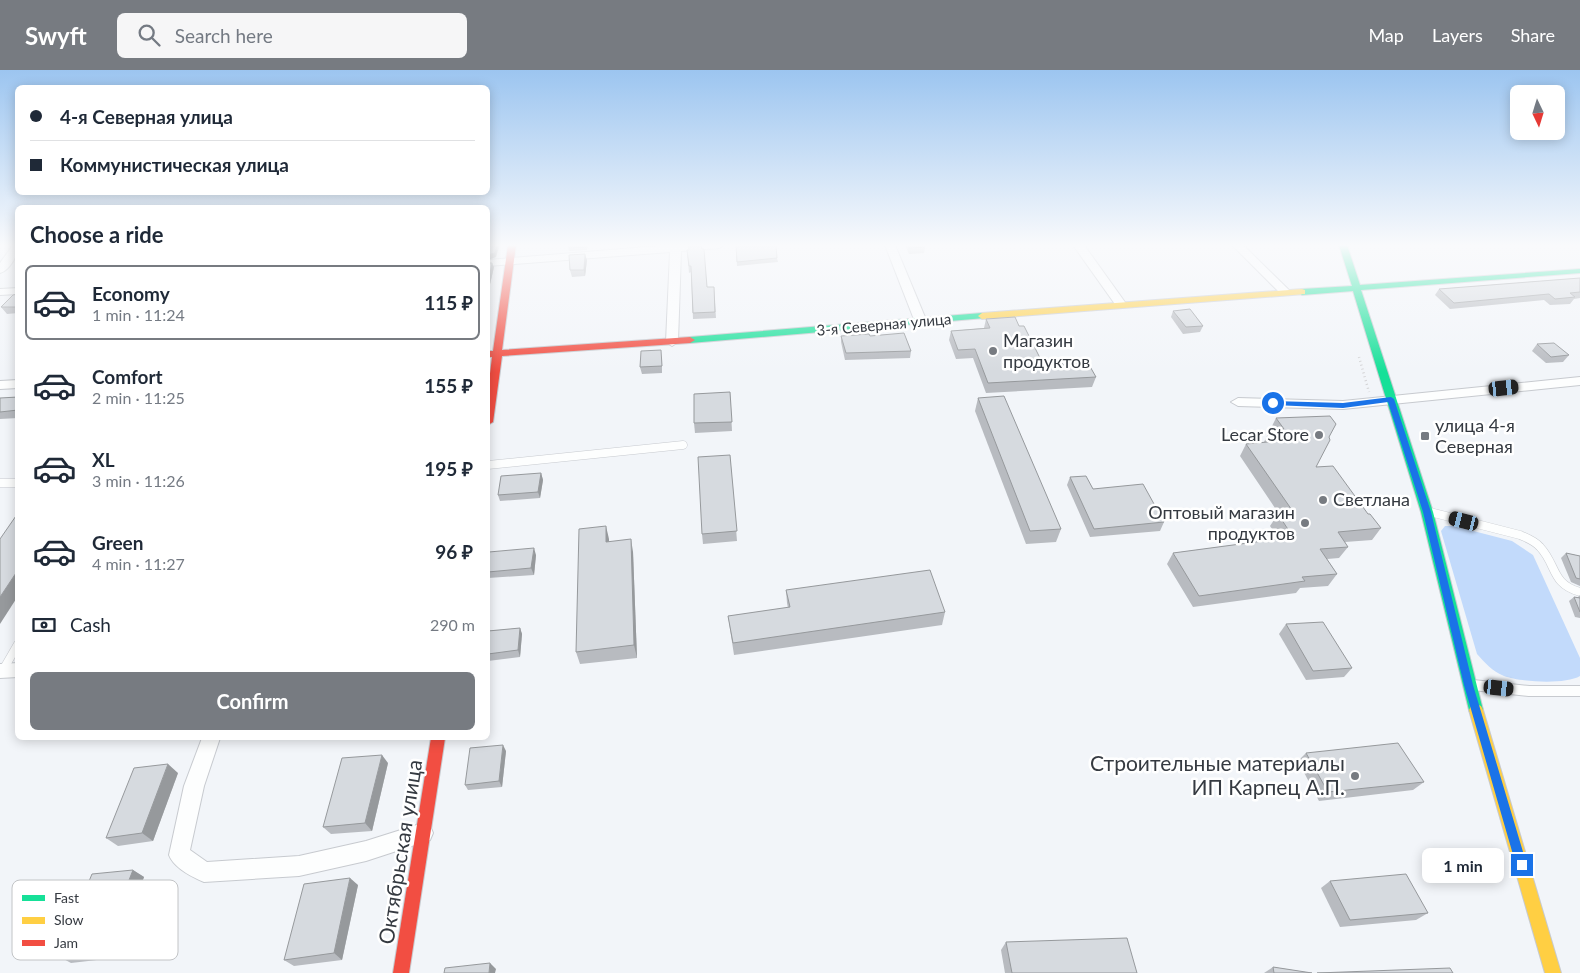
<!DOCTYPE html>
<html lang="en">
<head>
<meta charset="utf-8">
<style>
  :root { --surface:#fff; --page:#f6f6f7; --text:#1f2937; --muted:#747a83; --line:#e0e1e3; --accent:#777b81 }
  body { margin:0; font-family:Lato,sans-serif; background:var(--page); color:var(--text); height:100vh; display:flex; flex-direction:column; font-size:19px; white-space:nowrap }
  * { box-sizing:border-box; margin:0 }
  p { font-size:16px; color:var(--muted) }
  .icon { flex:none; width:28px; height:28px; fill:none; stroke:currentColor; stroke-width:2; stroke-linecap:round; stroke-linejoin:round }
  .map { position:relative; flex:1; overflow:hidden }
  .sheet { position:absolute; left:15px; top:135px; width:475px; height:535px; display:flex; flex-direction:column; background:var(--surface); border-radius:8px; box-shadow:0 2px 12px #0003 }
  .sheet>* { flex:none }
  .hud { position:absolute; left:15px; top:15px; width:475px; height:110px; border-radius:8px; box-shadow:0 2px 12px #0003; display:grid; align-content:center; height:110px; padding:0 15px; background:var(--surface) }
  .needle { width:32px; rotate:176deg }
  .fabs { position:absolute; left:1510px; top:15px; display:grid; gap:10px }
  .fabs a { display:grid; place-items:center; width:55px; height:55px; border-radius:8px; background:var(--surface); box-shadow:0 2px 12px #0003; font-size:25px }
  .end { position:absolute; width:22px; height:22px; margin:-11px; border:6px solid #1a73e8; background:#fff; box-shadow:0 0 0 2px #fff }
  .from { border-radius:50% }
  .bubble { position:absolute; height:35px; border-radius:8px; background:var(--surface); box-shadow:0 2px 12px #0003; font-size:16px; font-weight:700; line-height:35px; text-align:center }
  .car { position:absolute; width:15px; height:30px; margin:-15px -8px; border-radius:6px; box-shadow:0 0 4px 1px #0007; background:linear-gradient(#222 24%,#8ab4d8 0 40%,#222 0 76%,#8ab4d8 0 86%,#222 0) }
  .hud b { display:flex; align-items:center; gap:18px; height:48px; font-size:19px }
  .hud b+b { border-top:1px solid var(--line) }
  .hud i { width:12px; height:12px; background:var(--text) }
  ul { padding:0; list-style:none }
  li { display:flex; align-items:center; gap:15px; height:75px; margin:0 10px 8px; padding:0 5px; border:2px solid transparent; border-radius:8px }
  li div { flex:1 }
  li b { display:block; font-size:19px }
  li em { font-style:normal; font-weight:700 }
  li.on { border-color:var(--accent) }
  li>.icon { width:45px; height:45px; stroke-width:1.5 }
  h2 { padding:0 15px; font-size:22px; line-height:60px }
  .pay { display:flex; align-items:center; gap:12px; height:55px; padding:0 15px; font-size:19px }
  .pay p { margin-inline-start:auto }
  .button { display:flex; gap:10px; margin-top:auto; padding:10px 15px }
  .button a { flex:1; height:58px; border-radius:8px; background:var(--accent); color:#fff; font-size:20px; font-weight:700; line-height:58px; text-align:center }
  header { display:flex; align-items:center; gap:30px; box-sizing:border-box; height:70px; padding:0 25px; background:var(--accent); color:#fff }
  header strong { font-size:24px }
  nav { display:flex; gap:28px; margin-inline-start:auto; font-size:18px }
  .search { width:350px; height:45px; background:var(--page); display:flex; align-items:center; gap:12px; box-sizing:border-box; padding:0 18px; border-radius:8px; color:var(--muted); font-size:19px }
  .map>svg:first-child { display:block }
</style>
</head>
<body>
<header>
<strong>Swyft</strong>
<div class="search"><svg class="icon" aria-label="search" viewBox="0 0 24 24"><circle cx="10" cy="10" r="6"/><path d="M15 15l6 6"/></svg>Search here</div>
<nav><a>Map</a><a>Layers</a><a>Share</a></nav>
</header>
<div class="map">
<svg width="1580" height="903" viewBox="0 0 1580 903">
  <rect width="100%" height="100%" fill="#f2f5f9"/>
  <path fill="#c2dafb" d="M1445,456H1454L1512,471L1533,485L1580,588V606C1565,615 1520,612 1504,606C1492,601 1485,593 1477,584L1441,461Z"/>
  <g fill="none" stroke-linecap="round" stroke-linejoin="round">
    <defs>
      <g id="lane-far1">
        <polyline points="488,395 683,375"/>
        <polyline points="0,413 18,413"/>
        <path d="M1430,442L1520,465C1527,468 1535,471 1540,477C1557,495 1551,514 1580,522"/>
        <polyline points="3,600 18,574"/>
      </g>
      <g id="lane">
        <polyline points="2,601 3,599"/>
        <polyline points="1473,615 1529,621 1580,621"/>
      </g>
      <g id="street">
        <path d="M13,175H18C18,185 10,200 0,203V193Z"/>
        <polygon points="671,175 724,175 719,178 681,181 678,272 672,276 666,272 670,182 488,196 488,190"/>
        <polygon points="885,175 895,175 927,252 925,255 917,255 915,252"/>
        <polygon points="1073,175 1084,175 1127,235 1125,237 1117,237"/>
        <polygon points="1232,175 1243,175 1290,221 1292,223 1290,225 1282,225"/>
        <polygon points="18,218 18,224 0,225 0,219"/>
        <polygon points="1580,307 1580,315 1343,339 1238,336 1231,332 1238,328 1343,331"/>
        <polygon points="18,310 18,318 0,319 0,311"/>
        <polygon points="18,593 18,607 0,608 0,594"/>
        <path d="M202,668H220L204,716L190,780L207,792L299,786L366,771L423,753L430,756L433,763L430,770L366,791L299,806L204,812C192,807 174,798 169,785L184,716Z"/>
      </g>
      <g id="fast">
        <polygon points="1339,175 1347,175 1360,215 1580,199 1580,203 1361,220 1433,442 1483,640 1481,644 1476,646 1471,644 1469,640 1421,442 1353,221 1302,225 1298,222 1302,219 1352,216"/>
        <polygon points="982,243 986,246 985,248 690,273 685,270 690,267"/>
      </g>
      <g id="slow">
        <polygon points="1302,219 1305,220 1305,224 982,249 978,246 982,243"/>
        <polygon points="1476,634 1481,636 1483,640 1561,903 1545,903 1469,640 1471,636"/>
      </g>
      <g id="jam">
        <polygon points="508,175 516,175 502,280 690,267 695,270 690,273 502,286 493,352 488,355 488,320 492,287 488,287 488,281 493,281"/>
        <polygon points="431,668 445,668 409,903 393,903"/>
      </g>
    </defs>
    <use href="#lane-far1" stroke="#c7cacf" stroke-width="9"/>
    <use href="#lane" stroke="#c7cacf" stroke-width="12"/>
    <use href="#street" stroke="#c7cacf" stroke-width="2"/>
    <use href="#fast" stroke="#c7cacf" stroke-width="2"/>
    <use href="#slow" stroke="#c7cacf" stroke-width="2"/>
    <use href="#jam" stroke="#c7cacf" stroke-width="2"/>
    <polyline stroke="#d4d4d6" stroke-width="2.5" stroke-dasharray="1 3" stroke-linecap="butt" points="1359,287 1369,322"/>
    <use href="#lane-far1" stroke="#fdfefe" stroke-width="8"/>
    <use href="#lane" stroke="#fdfefe" stroke-width="10"/>
    <use href="#street" fill="#fdfefe" fill-rule="evenodd"/>
    <use href="#fast" fill="#16e098" fill-rule="evenodd"/>
    <use href="#slow" fill="#ffcf43" fill-rule="evenodd"/>
    <use href="#jam" fill="#f24e42" fill-rule="evenodd"/>
  </g>
  <g fill="#b8bbc0">
    <polygon points="568,175 588,175 587,180 569,181"/>
    <polygon points="736,175 777,188 778,192 737,196"/>
    <polygon points="905,175 924,175 925,177 924,183 909,184"/>
    <polygon points="687,180 707,217 714,217 716,248 693,249 691,202 689,203"/>
    <polygon points="587,190 585,206 572,207 570,200"/>
    <polygon points="488,193 494,197 490,214 488,214"/>
    <polygon points="1580,208 1580,228 1574,229 1570,234 1550,235 1544,230 1450,239 1435,225 1439,219"/>
    <polygon points="18,224 18,243 7,244 1,237"/>
    <polygon points="1173,241 1203,256 1200,262 1183,264 1171,247"/>
    <polygon points="986,249 1019,256 1042,292 1063,295 1096,307 1092,317 986,323 973,288 956,289 949,270 951,261 984,258"/>
    <polygon points="841,266 911,281 910,288 845,290 841,272"/>
    <polygon points="1537,274 1569,285 1563,292 1546,293 1532,281"/>
    <polygon points="662,287 662,303 642,304 640,297"/>
    <polygon points="730,322 732,361 695,363 694,353"/>
    <polygon points="18,327 18,348 0,349 0,329"/>
    <polygon points="978,328 1061,459 1056,472 1026,474 975,341"/>
    <polygon points="1276,348 1329,367 1316,397 1368,444 1381,458 1372,470 1345,472 1348,477 1339,488 1327,489 1337,504 1328,516 1300,518 1296,523 1193,537 1167,494 1173,483 1279,469 1270,456 1278,444 1279,444 1240,386 1246,374 1264,372"/>
    <polygon points="730,385 737,471 703,474 702,464"/>
    <polygon points="541,403 543,410 540,428 500,431 498,425"/>
    <polygon points="1070,407 1093,419 1164,452 1160,461 1090,467 1067,415"/>
    <polygon points="609,469 609,471 633,482 637,588 580,594 576,582"/>
    <polygon points="1566,483 1580,486 1580,516 1571,512 1561,488"/>
    <polygon points="536,485 534,505 488,508 488,488"/>
    <polygon points="786,520 945,542 942,555 734,585 728,546 788,538 787,533"/>
    <polygon points="1580,525 1580,548 1575,547 1569,531 1574,527 1578,528 1578,527"/>
    <polygon points="1286,554 1352,598 1344,607 1306,610 1279,564"/>
    <polygon points="520,558 522,564 520,587 488,591 488,561"/>
    <polygon points="506,681 502,717 468,720 465,715"/>
    <polygon points="1306,683 1424,712 1413,720 1319,731 1298,691"/>
    <polygon points="388,693 372,761 331,764 323,757"/>
    <polygon points="178,703 153,771 118,776 106,768"/>
    <polygon points="133,800 144,807 114,888 71,893 58,886"/>
    <polygon points="1330,811 1428,843 1416,850 1340,857 1321,818"/>
    <polygon points="358,815 342,890 294,896 284,890"/>
    <polygon points="1006,872 1137,903 1005,903 1001,880"/>
    <polygon points="1273,897 1312,903 1264,903"/>
  </g>
  <g fill="#96999c">
    <polygon points="497,175 498,175 499,177 496,187 488,190 488,185"/>
    <polygon points="585,184 587,190 585,206 584,200"/>
    <polygon points="492,193 494,197 490,214 489,209"/>
    <polygon points="541,403 543,410 540,428 538,422"/>
    <polygon points="606,456 609,469 609,485 606,472"/>
    <polygon points="631,469 633,482 637,588 634,575"/>
    <polygon points="534,478 536,485 534,505 531,498"/>
    <polygon points="18,500 18,526 0,554 0,527"/>
    <polygon points="520,558 522,564 520,587 518,580"/>
    <polygon points="503,675 506,681 502,717 499,711"/>
    <polygon points="382,685 388,693 372,761 365,753"/>
    <polygon points="168,694 178,703 153,771 142,763"/>
    <polygon points="133,800 144,807 114,888 101,881"/>
    <polygon points="350,808 358,815 342,890 334,883"/>
    <polygon points="490,893 496,899 495,903 489,903"/>
  </g>
  <g fill="#d6dadf" stroke="#96999c">
    <polygon points="488,175 497,175 495,183 488,185"/>
    <polygon points="568,175 587,175 587,177 569,178"/>
    <polygon points="701,175 702,179 704,179 707,217 714,217 715,242 693,243 691,196 689,196 687,180 689,180 689,176"/>
    <polygon points="736,175 776,175 777,188 737,192"/>
    <polygon points="908,175 924,175 925,177 909,178"/>
    <polygon points="585,184 584,200 570,200 569,185"/>
    <polygon points="488,193 492,193 489,209 488,209"/>
    <polygon points="1580,208 1580,222 1570,223 1575,227 1555,229 1549,224 1454,233 1439,219"/>
    <polygon points="18,224 18,237 1,237 13,225"/>
    <polygon points="1190,239 1203,256 1186,257 1173,241"/>
    <polygon points="1015,247 1019,256 1024,256 1042,292 1061,291 1063,295 1088,293 1096,307 988,313 975,279 958,280 951,261 990,258 986,249"/>
    <polygon points="904,263 911,281 846,283 841,266 869,264 870,266"/>
    <polygon points="1554,273 1569,285 1551,287 1537,274"/>
    <polygon points="661,280 662,296 640,297 641,281"/>
    <polygon points="730,322 732,352 694,353 694,324"/>
    <polygon points="1004,326 1061,459 1030,461 978,328"/>
    <polygon points="18,327 18,340 0,342 0,328"/>
    <polygon points="1330,346 1336,354 1329,367 1330,370 1316,397 1333,396 1368,444 1370,444 1381,458 1338,462 1348,477 1320,479 1337,504 1302,507 1305,511 1199,526 1173,483 1293,467 1278,444 1294,443 1246,374 1278,371 1270,360 1284,359 1276,348"/>
    <polygon points="730,385 737,461 702,464 698,387"/>
    <polygon points="541,403 538,422 498,425 501,406"/>
    <polygon points="1086,406 1093,419 1143,414 1164,452 1094,459 1070,407"/>
    <polygon points="18,443 18,500 0,527 0,469"/>
    <polygon points="606,456 606,472 631,469 634,575 576,582 579,459"/>
    <polygon points="534,478 531,498 488,502 488,488 489,482"/>
    <polygon points="1566,483 1580,486 1580,509 1576,508"/>
    <polygon points="930,500 945,542 733,573 728,546 790,537 786,520"/>
    <polygon points="1574,527 1580,528 1580,542"/>
    <polygon points="1323,552 1352,598 1313,601 1286,554"/>
    <polygon points="520,558 518,580 488,584 488,561"/>
    <polygon points="1398,673 1424,712 1328,722 1306,683"/>
    <polygon points="503,675 499,711 465,715 470,678"/>
    <polygon points="382,685 365,753 323,757 342,688"/>
    <polygon points="168,694 142,763 106,768 134,698"/>
    <polygon points="133,800 101,881 58,886 92,804"/>
    <polygon points="1406,804 1428,843 1350,850 1330,811"/>
    <polygon points="350,808 334,883 284,890 304,814"/>
    <polygon points="1127,868 1137,903 1012,903 1006,872"/>
    <polygon points="490,893 489,903 444,903 445,898"/>
    <polygon points="1273,897 1312,903 1274,903"/>
    <polygon points="1450,898 1453,903 1317,903"/>
  </g>
  <linearGradient id="sky" x2="0" y2="1"><stop stop-color="#9cc5f0"/><stop offset="0.58" stop-color="#f9fafc"/><stop offset="1" stop-color="#f9fafc" stop-opacity="0"/></linearGradient>
  <rect width="1580" height="302" fill="url(#sky)"/>
  <polygon fill="#1a73e8" points="1391,327 1394,329 1431,442 1473,615 1527,795 1526,799 1522,800 1518,799 1516,795 1464,615 1423,442 1388,332 1343,338 1273,335 1269,333 1273,331 1343,333"/>
  <g fill="#777b81" stroke="#fff" stroke-width="2">
    <circle cx="993" cy="281" r="5"/>
    <circle cx="1319" cy="365" r="5"/>
    <rect x="1420" y="361" width="10" height="10" rx="2.5"/>
    <circle cx="1323" cy="430" r="5"/>
    <circle cx="1305" cy="453" r="5"/>
    <circle cx="1355" cy="706" r="5"/>
  </g>
  <g text-anchor="middle" stroke-width="5" stroke-linejoin="round" paint-order="stroke">
    <g font-size="15" fill="#353a41" stroke="#fff">
      <text transform="translate(884 255) rotate(-5)" y="5">3-я Северная улица</text>
    </g>
    <g font-size="18" fill="#353a41" stroke="#fff" text-anchor="start">
      <text x="1003" y="277">Магазин<tspan x="1003" dy="21">продуктов</tspan></text>
      <text x="1435" y="362">улица 4-я<tspan x="1435" dy="21">Северная</tspan></text>
      <text x="1309" y="371" text-anchor="end">Lecar Store</text>
      <text x="1333" y="436">Светлана</text>
      <text x="1295" y="449" text-anchor="end">Оптовый магазин<tspan x="1295" dy="21">продуктов</tspan></text>
    </g>
    <g font-size="21" fill="#353a41" stroke="#fff" text-anchor="end">
      <text x="1345" y="701">Строительные материалы<tspan x="1345" dy="24">ИП Карпец А.П.</tspan></text>
    </g>
    <g font-size="21" fill="#353a41" stroke="#fff">
      <text transform="translate(401 782) rotate(-81)" y="7">Октябрьская улица</text>
    </g>
  </g>
  <rect x="12" y="810" width="166" height="80" rx="8" fill="#fff" stroke="#c2c4c6" stroke-width="1"/>
  <rect x="22" y="825" width="23" height="6" fill="#16e098"/>
  <rect x="22" y="847" width="23" height="7" fill="#ffcf43"/>
  <rect x="22" y="870" width="23" height="6" fill="#f24e42"/>
  <g font-size="14" fill="#353a41">
    <text x="54" y="833">Fast</text>
    <text x="54" y="855">Slow</text>
    <text x="54" y="878">Jam</text>
  </g>
</svg>
<div class="fabs">
<a><svg class="needle" viewBox="-14 -14 28 28"><path d="M0-13l5 13h-10z" fill="#e53935"/><path d="M0 13l5-13h-10z" fill="#747a83"/></svg></a>
</div>
<i class="end from" style="left:1273px;top:333px"></i>
<i class="end" style="left:1522px;top:795px"></i>
<div class="bubble" style="left:1422px;top:778px;width:82px">1 min</div>
<i class="car" style="left:1504px;top:318px;rotate:84deg"></i>
<i class="car" style="left:1464px;top:451px;rotate:284deg"></i>
<i class="car" style="left:1499px;top:618px;rotate:96deg"></i>
<div class="hud">
<b><i class="from"></i>4-я Северная улица</b>
<b><i></i>Коммунистическая улица</b>
</div>
<section class="sheet">
<h2>Choose a ride</h2>
<ul>
<li class="on"><svg class="icon" aria-label="car" viewBox="0 0 24 24"><path d="M5 17H2v-5l4-1 3-4h7l3 4 3 1v5h-3M9 17h6M6 11h13"/><circle cx="7" cy="17" r="2"/><circle cx="17" cy="17" r="2"/></svg><div><b>Economy</b><p>1 min · 11:24</p></div><em>115 ₽</em></li>
<li><svg class="icon" aria-label="car" viewBox="0 0 24 24"><path d="M5 17H2v-5l4-1 3-4h7l3 4 3 1v5h-3M9 17h6M6 11h13"/><circle cx="7" cy="17" r="2"/><circle cx="17" cy="17" r="2"/></svg><div><b>Comfort</b><p>2 min · 11:25</p></div><em>155 ₽</em></li>
<li><svg class="icon" aria-label="car" viewBox="0 0 24 24"><path d="M5 17H2v-5l4-1 3-4h7l3 4 3 1v5h-3M9 17h6M6 11h13"/><circle cx="7" cy="17" r="2"/><circle cx="17" cy="17" r="2"/></svg><div><b>XL</b><p>3 min · 11:26</p></div><em>195 ₽</em></li>
<li><svg class="icon" aria-label="car" viewBox="0 0 24 24"><path d="M5 17H2v-5l4-1 3-4h7l3 4 3 1v5h-3M9 17h6M6 11h13"/><circle cx="7" cy="17" r="2"/><circle cx="17" cy="17" r="2"/></svg><div><b>Green</b><p>4 min · 11:27</p></div><em>96 ₽</em></li>
</ul>
<div class="pay"><svg class="icon" aria-label="cash" viewBox="0 0 24 24"><path d="M3 7h18v10H3z"/><circle cx="12" cy="12" r="2"/></svg>Cash<p>290 m</p></div>
<div class="button"><a>Confirm</a></div>
</section>
</div>
</body>
</html>
